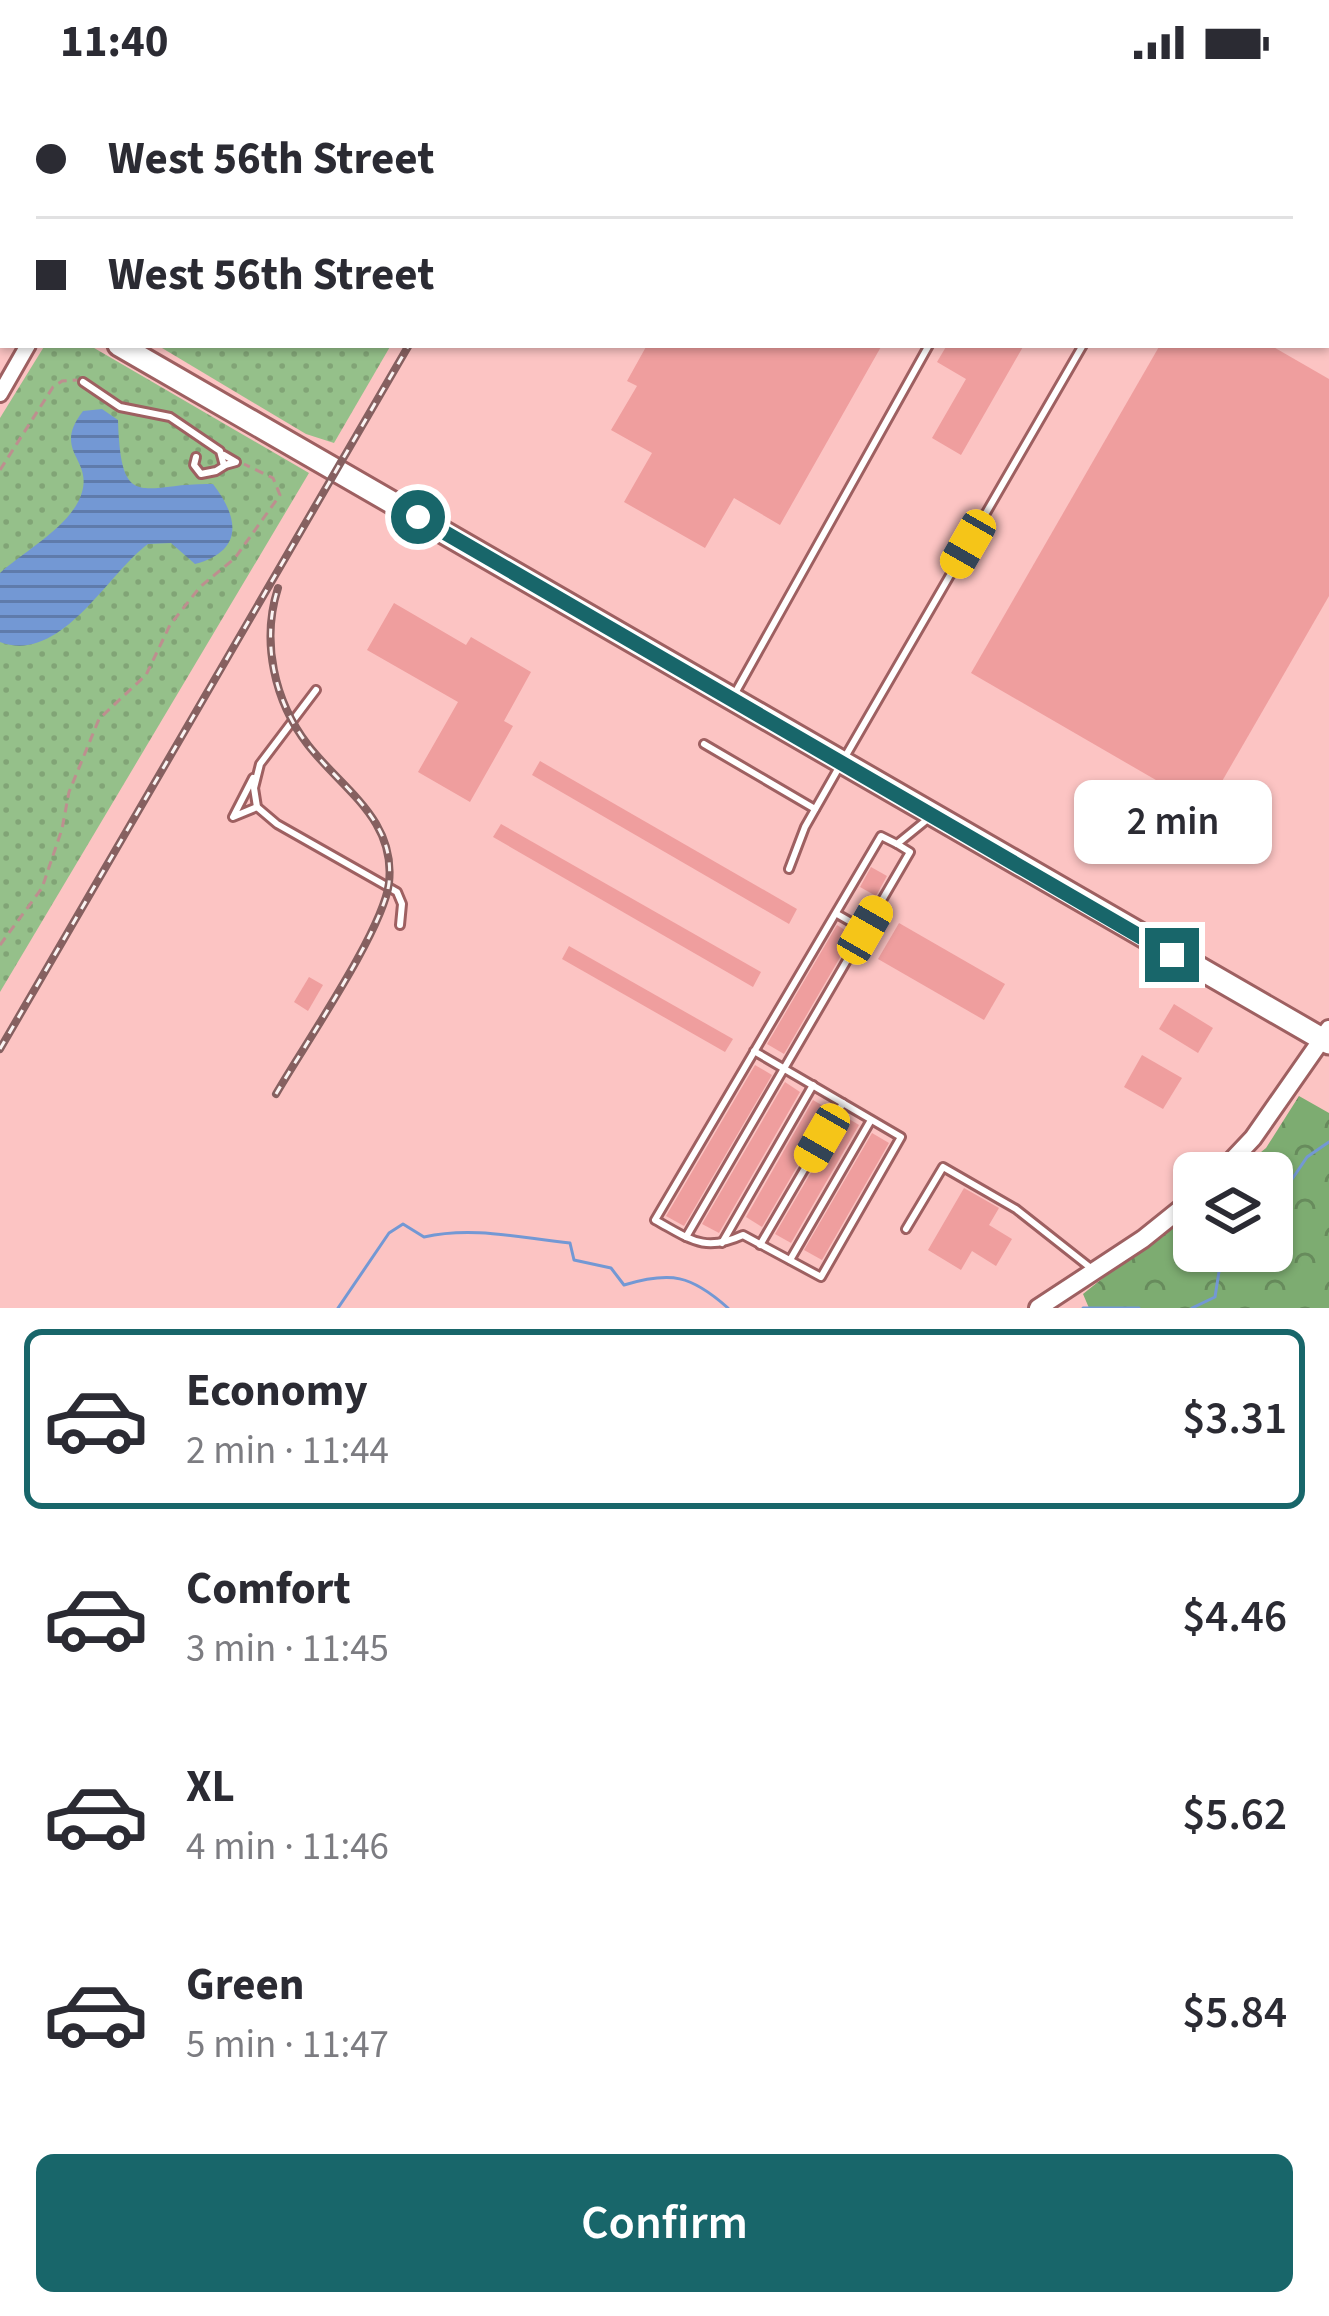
<!DOCTYPE html>
<html lang="en">
<head>
<meta charset="utf-8">
<style>
  :root { --surface:#fff; --page:#f2f2f3; --text:#2b2b33; --muted:#7c7c81; --line:#e1e1e2; --accent:#18666a }
  body { margin:0; font-family:"Source Sans 3",sans-serif; background:var(--page); color:var(--text); height:100vh; display:flex; flex-direction:column; font-size:45px; white-space:nowrap }
  * { box-sizing:border-box; margin:0 }
  p { font-size:39px; color:var(--muted) }
  .icon { flex:none; width:66px; height:66px; fill:none; stroke:currentColor; stroke-width:2; stroke-linecap:round; stroke-linejoin:round }
  .map { position:relative; height:1224px; overflow:hidden }
  .drawer { display:flex; flex-direction:column; background:var(--surface); flex:1 }
  .drawer>* { flex:none }
  .banner { position:absolute; left:0px; top:0px; width:1329px; height:264px; box-shadow:0 3px 9px #0004; display:grid; align-content:center; height:264px; padding:0 36px; background:var(--surface) }
  .tools { position:absolute; left:1173px; top:1068px; display:grid; gap:24px }
  .tools a { display:grid; place-items:center; width:120px; height:120px; border-radius:18px; background:var(--surface); box-shadow:0 3px 9px #0004; font-size:60px }
  .end { position:absolute; width:54px; height:54px; margin:-27px; border:15px solid #18666a; background:#fff; box-shadow:0 0 0 6px #fff }
  .from { border-radius:50% }
  .bubble { position:absolute; height:84px; border-radius:18px; background:var(--surface); box-shadow:0 3px 9px #0004; font-size:39px; font-weight:600; line-height:84px; text-align:center }
  .car { position:absolute; width:36px; height:72px; margin:-36px -18px; border-radius:15px; box-shadow:0 0 9px 3px #0007; background:linear-gradient(#f5c518 24%,#345 0 40%,#f5c518 0 76%,#345 0 86%,#f5c518 0) }
  .banner b { display:flex; align-items:center; gap:42px; height:114px; font-size:45px }
  .banner b+b { border-top:3px solid var(--line) }
  .banner i { width:30px; height:30px; background:var(--text) }
  ul { padding:21px 0 0; list-style:none }
  li { display:flex; align-items:center; gap:36px; height:180px; margin:0 24px 18px; padding:0 12px; border:6px solid transparent; border-radius:18px }
  li div { flex:1 }
  li b { display:block; font-size:45px }
  li em { font-style:normal; font-weight:600 }
  li.active { border-color:var(--accent) }
  li>.icon { width:108px; height:108px; stroke-width:1.5 }
  .button { display:flex; gap:24px; margin-top:auto; padding:24px 36px }
  .button a { flex:1; height:138px; border-radius:18px; background:var(--accent); color:#fff; font-size:48px; font-weight:600; line-height:138px; text-align:center }
  .status { display:flex; justify-content:space-between; align-items:center; height:84px; padding:0 60px; background:var(--surface); direction:ltr }
  .status svg { height:33px; fill:currentColor }
  .map>svg:first-child { display:block }
</style>
</head>
<body>
<div class="status"><b>11:40</b><svg viewBox="0 0 49 12"><path d="M0 12V9h3v3zM5 12V6h3v6zM10 12V3h3v9zM15 12V0h3v12zM26 1h20v11H26zM47 4h2v5h-2z"/></svg></div>
<div class="map">
<svg width="1329" height="1224" viewBox="0 0 1329 1224">
  <defs>
    <pattern id="grass-dots" width="8" height="8" patternUnits="userSpaceOnUse" patternTransform="scale(3)"><rect width="8" height="8" fill="#95c08a"/><path d="M2 2h.1M6 6h.1" fill="none" stroke="#81a476" stroke-width="1.8" stroke-linecap="round"/></pattern>
    <pattern id="forest-crowns" width="20" height="18" patternUnits="userSpaceOnUse" patternTransform="scale(3)"><rect width="20" height="18" fill="#7dac71"/><path d="M2 6a3 3 0 1 1 6 0M12 15a3 3 0 1 1 6 0" fill="none" stroke="#678b5c"/></pattern>
    <pattern id="water-rules" width="6" height="5" patternUnits="userSpaceOnUse" patternTransform="scale(3)"><rect width="6" height="5" fill="#7398d4"/><path d="M0 2.5h6" fill="none" stroke="#5f7bab"/></pattern>
  </defs>
  <rect width="100%" height="100%" fill="#fcc4c3"/>
  <g fill="url(#grass-dots)">
    <polygon points="176,0 544,0 175,3"/>
    <polygon points="45,261 89,261 309,389 0,908 0,334"/>
    <polygon points="157,261 391,261 334,359 306,350"/>
  </g>
  <polygon fill="url(#forest-crowns)" points="1299,1012 1329,1029 1329,1224 1089,1224 1083,1210 1194,1121 1194,1167 1272,1167 1272,1089 1235,1089 1266,1064"/>
  <path fill="url(#water-rules)" d="M102,325L118,336C121,432 143,398 213,400C240,435 243,467 195,480L171,459L148,460C108,489 61,581 0,558V489C24,467 73,441 82,408C92,374 52,367 83,327Z"/>
  <g fill="none" stroke-linecap="round" stroke-linejoin="round">
    <g stroke="#7398d4" stroke-width="3">
      <polyline points="1272,1125 1307,1073 1329,1058"/>
      <path d="M338,1224L389,1149L403,1140L424,1153C473,1142 520,1154 570,1159L574,1176L611,1184L624,1201C671,1187 691,1191 728,1224"/>
      <polyline points="1083,1224 1139,1224"/>
      <polyline points="1192,1224 1215,1213 1221,1175 1226,1167"/>
    </g>
  </g>
  <g fill="#ef9e9e">
    <polygon points="647,261 882,261 780,441 734,414 705,464 624,418 652,369 611,346 637,302 627,297"/>
    <polygon points="947,261 1024,261 961,371 932,354 966,295 937,278"/>
    <polygon points="1160,261 1270,261 1329,295 1329,512 1206,725 971,589"/>
    <polygon points="394,519 466,561 471,553 531,588 504,637 513,642 470,718 418,688 458,618 367,566"/>
    <polygon points="540,677 797,825 789,840 532,691"/>
    <polygon points="501,740 761,888 753,903 493,753"/>
    <polygon points="871,783 887,792 876,812 860,803"/>
    <polygon points="899,839 1005,900 984,936 878,875"/>
    <polygon points="837,841 853,851 784,970 767,960"/>
    <polygon points="569,862 733,955 725,968 562,875"/>
    <polygon points="309,893 323,901 308,927 294,918"/>
    <polygon points="1174,920 1213,944 1198,969 1159,945"/>
    <polygon points="1142,971 1182,994 1163,1025 1124,1003"/>
    <polygon points="755,981 772,991 684,1142 666,1132"/>
    <polygon points="785,998 800,1008 719,1149 702,1140"/>
    <polygon points="813,1016 830,1026 762,1143 746,1133"/>
    <polygon points="844,1032 859,1041 791,1159 775,1150"/>
    <polygon points="872,1049 889,1059 822,1176 804,1166"/>
    <polygon points="964,1104 999,1124 989,1141 1012,1155 996,1182 972,1167 961,1186 928,1166"/>
  </g>
  <g fill="none" stroke-linecap="round" stroke-linejoin="round">
    <defs>
      <g id="service">
        <polyline points="1022,3 1023,0"/>
        <polyline points="1269,3 1271,0"/>
        <polyline points="83,298 120,323 170,333 220,367 224,382 216,387 201,390 194,381 196,373"/>
        <polyline points="224,371 236,378 225,381"/>
        <polyline points="316,606 260,680 254,704 257,723 277,740 397,808 402,820 400,841"/>
        <polyline points="734,611 929,261"/>
        <polyline points="704,660 815,725"/>
        <polyline points="845,673 1083,261"/>
        <polyline points="253,694 233,733 257,723"/>
        <polyline points="789,785 805,743 838,685"/>
        <polyline points="837,830 865,846"/>
        <path d="M754,967L901,1053L821,1193L743,1151C704,1169 690,1155 655,1136C730,1008 806,880 881,752L897,760L929,734"/>
        <polyline points="906,1145 943,1083 1016,1125 1092,1185"/>
        <polyline points="686,1153 910,768 897,760"/>
        <polyline points="722,1159 813,1001"/>
        <polyline points="760,1161 843,1019"/>
        <polyline points="790,1176 871,1036"/>
      </g>
      <g id="minor">
        <polyline points="1043,0 1049,3"/>
        <polyline points="22,2 25,3"/>
        <polyline points="163,3 164,0"/>
        <polyline points="1326,163 1329,165"/>
        <polyline points="0,310 28,261"/>
      </g>
      <g id="tertiary">
        <polyline points="1220,1089 1253,1054 1329,945"/>
        <polyline points="1038,1224 1143,1155 1194,1114"/>
      </g>
      <g id="primary">
        <polyline points="0,192 3,194"/>
        <polyline points="119,261 1329,959"/>
      </g>
    </defs>
    <use href="#service" stroke="#9e6061" stroke-width="12"/>
    <use href="#minor" stroke="#9e6061" stroke-width="20"/>
    <use href="#tertiary" stroke="#9e6061" stroke-width="22"/>
    <use href="#primary" stroke="#9e6061" stroke-width="27"/>
    <g stroke="#bd8f8f" stroke-width="3" stroke-dasharray="9 6" stroke-linecap="butt">
      <polyline points="0,386 53,303 62,297 77,296"/>
      <polyline points="0,861 42,804 62,745 69,708 99,635 146,591 170,541 200,503 235,474 280,411 273,394 244,380"/>
    </g>
    <use href="#service" stroke="#fff" stroke-width="6"/>
    <use href="#minor" stroke="#fff" stroke-width="14"/>
    <use href="#tertiary" stroke="#fff" stroke-width="16"/>
    <use href="#primary" stroke="#fff" stroke-width="21"/>
    <defs>
      <g id="rail">
        <polyline points="560,3 562,0"/>
        <polyline points="0,965 409,261"/>
        <path d="M276,1010C303,963 383,847 389,799C396,735 343,706 308,661C274,617 261,557 278,504"/>
      </g>
    </defs>
    <use href="#rail" stroke="#866060" stroke-width="8"/>
    <use href="#rail" stroke="#faf3f2" stroke-width="3" stroke-dasharray="9" stroke-linecap="butt"/>
  </g>
  <g fill="none" stroke-linecap="round" stroke-linejoin="round">
    <polyline stroke="#18666a" stroke-width="15" points="418,433 1172,871"/>
  </g>
</svg>
<div class="tools">
<a><svg class="icon" aria-label="layers" viewBox="0 0 24 24"><path d="M12 4l9 5-9 5-9-5zM3 14l9 5 9-5"/></svg></a>
</div>
<i class="end from" style="left:418px;top:433px"></i>
<i class="end" style="left:1172px;top:871px"></i>
<div class="bubble" style="left:1074px;top:696px;width:198px">2 min</div>
<i class="car" style="left:968px;top:460px;rotate:210deg"></i>
<i class="car" style="left:865px;top:846px;rotate:30deg"></i>
<i class="car" style="left:822px;top:1054px;rotate:210deg"></i>
<div class="banner">
<b><i class="from"></i>West 56th Street</b>
<b><i></i>West 56th Street</b>
</div>
</div>
<section class="drawer">
<ul>
<li class="active"><svg class="icon" aria-label="car" viewBox="0 0 24 24"><path d="M5 17H2v-5l4-1 3-4h7l3 4 3 1v5h-3M9 17h6M6 11h13"/><circle cx="7" cy="17" r="2"/><circle cx="17" cy="17" r="2"/></svg><div><b>Economy</b><p>2 min · 11:44</p></div><em>$3.31</em></li>
<li><svg class="icon" aria-label="car" viewBox="0 0 24 24"><path d="M5 17H2v-5l4-1 3-4h7l3 4 3 1v5h-3M9 17h6M6 11h13"/><circle cx="7" cy="17" r="2"/><circle cx="17" cy="17" r="2"/></svg><div><b>Comfort</b><p>3 min · 11:45</p></div><em>$4.46</em></li>
<li><svg class="icon" aria-label="car" viewBox="0 0 24 24"><path d="M5 17H2v-5l4-1 3-4h7l3 4 3 1v5h-3M9 17h6M6 11h13"/><circle cx="7" cy="17" r="2"/><circle cx="17" cy="17" r="2"/></svg><div><b>XL</b><p>4 min · 11:46</p></div><em>$5.62</em></li>
<li><svg class="icon" aria-label="car" viewBox="0 0 24 24"><path d="M5 17H2v-5l4-1 3-4h7l3 4 3 1v5h-3M9 17h6M6 11h13"/><circle cx="7" cy="17" r="2"/><circle cx="17" cy="17" r="2"/></svg><div><b>Green</b><p>5 min · 11:47</p></div><em>$5.84</em></li>
</ul>
<div class="button"><a>Confirm</a></div>
</section>
</body>
</html>
